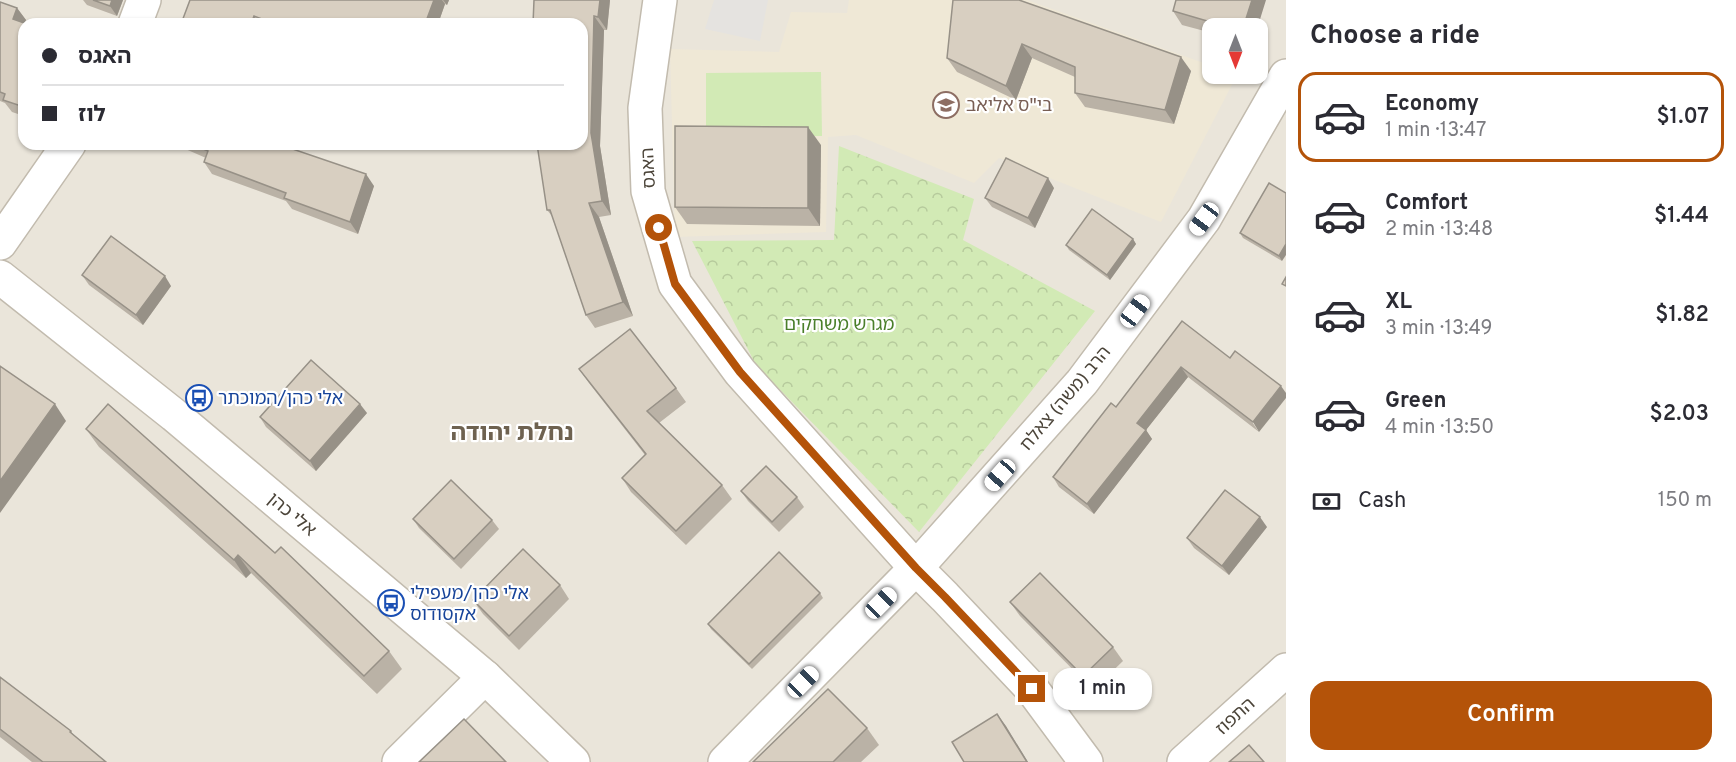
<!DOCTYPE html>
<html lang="en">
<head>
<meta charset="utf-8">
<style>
  :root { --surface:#fff; --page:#f7f7f7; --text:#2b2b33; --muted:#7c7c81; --line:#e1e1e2; --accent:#b45309 }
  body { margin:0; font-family:Overpass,"Noto Sans Hebrew",sans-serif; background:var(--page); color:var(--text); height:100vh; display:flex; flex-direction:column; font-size:22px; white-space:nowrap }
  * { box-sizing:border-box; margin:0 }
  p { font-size:20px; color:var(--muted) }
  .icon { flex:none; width:33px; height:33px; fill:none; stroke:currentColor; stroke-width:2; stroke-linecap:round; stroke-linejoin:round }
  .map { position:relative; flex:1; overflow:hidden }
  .panel { display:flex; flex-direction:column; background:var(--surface); width:450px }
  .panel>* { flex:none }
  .hud { position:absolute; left:18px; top:18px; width:570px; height:132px; border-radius:18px; box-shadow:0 2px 4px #0004; display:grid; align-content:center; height:132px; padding:0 24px; background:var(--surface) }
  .needle { width:39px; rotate:180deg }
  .fabs { position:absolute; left:1202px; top:18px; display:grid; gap:12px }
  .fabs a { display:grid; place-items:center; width:66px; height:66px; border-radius:12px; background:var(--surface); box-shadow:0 2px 4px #0004; font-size:30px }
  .end { position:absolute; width:27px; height:27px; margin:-14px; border:8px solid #b45309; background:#fff; box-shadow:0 0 0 3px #fff }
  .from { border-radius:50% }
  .bubble { position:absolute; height:42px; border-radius:18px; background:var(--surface); box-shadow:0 2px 4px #0004; font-size:20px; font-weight:600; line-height:42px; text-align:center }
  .car { position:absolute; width:18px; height:36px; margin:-18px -9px; border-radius:8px; box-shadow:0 0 4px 2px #0007; background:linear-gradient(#fff 24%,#345 0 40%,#fff 0 76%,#345 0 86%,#fff 0) }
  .hud b { display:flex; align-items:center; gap:21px; height:57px; font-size:22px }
  .hud b+b { border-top:2px solid var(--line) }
  .hud i { width:15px; height:15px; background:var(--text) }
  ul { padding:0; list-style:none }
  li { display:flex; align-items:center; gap:18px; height:90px; margin:0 12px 9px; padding:0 12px; border:3px solid transparent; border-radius:18px }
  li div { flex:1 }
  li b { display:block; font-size:22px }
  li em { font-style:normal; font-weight:600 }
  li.selected { border-color:var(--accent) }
  li>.icon { width:54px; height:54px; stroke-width:1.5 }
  h2 { padding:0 24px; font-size:27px; line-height:72px }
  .pay { display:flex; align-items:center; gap:15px; height:66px; padding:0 24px; font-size:22px }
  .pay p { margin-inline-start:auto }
  .action { display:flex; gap:12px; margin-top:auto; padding:12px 24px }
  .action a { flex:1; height:69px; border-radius:18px; background:var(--accent); color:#fff; font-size:24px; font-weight:600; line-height:69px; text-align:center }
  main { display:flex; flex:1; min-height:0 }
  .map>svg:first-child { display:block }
</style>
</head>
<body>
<main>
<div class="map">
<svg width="1286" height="762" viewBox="0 0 1286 762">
  <defs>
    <pattern id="park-crowns" width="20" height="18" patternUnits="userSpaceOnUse" patternTransform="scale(1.5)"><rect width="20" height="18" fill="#d2eab5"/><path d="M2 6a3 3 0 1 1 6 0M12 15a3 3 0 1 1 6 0" fill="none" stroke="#b6ca9c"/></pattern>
  </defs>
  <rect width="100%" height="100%" fill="#f6f3ec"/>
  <path fill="#eae5da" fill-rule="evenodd" d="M0,0H1286V762H0ZM24,24H582V144H24ZM1212,28H1257V74H1212Z"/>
  <polygon fill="#efe8d6" points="849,0 1027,0 1212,66 1212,74 1237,75 1161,222 999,158 974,183 856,135 828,137 826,232 675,237 670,49 779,52 791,12 847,13"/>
  <polygon fill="url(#park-crowns)" points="839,146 974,199 963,240 1095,311 919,532 756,365 692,241 834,240"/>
  <polygon fill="#d2eab5" points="821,72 822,136 706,137 706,73"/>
  <polygon fill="#e5e3e0" points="714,0 768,0 760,41 705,29"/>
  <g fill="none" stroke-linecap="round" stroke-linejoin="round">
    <defs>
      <g id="minor">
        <polyline points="660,0 645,108 648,191 675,284 740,372 916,568 945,597 1032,689 1086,762"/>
        <polyline points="135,24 144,0"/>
        <polyline points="0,243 69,144"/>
        <polyline points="0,277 174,415 485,677 573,762"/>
        <polyline points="399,762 485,677"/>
        <polyline points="725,762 916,568 1082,382 1204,219 1286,76"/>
        <polyline points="1184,762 1286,670"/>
      </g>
    </defs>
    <use href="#minor" stroke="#c2bbae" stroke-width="36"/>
    <use href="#minor" stroke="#fff" stroke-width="33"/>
  </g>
  <g fill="#bab2a6">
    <polygon points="83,0 123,0 117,16 87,5"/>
    <polygon points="190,0 449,0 447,5 445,4 438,24 181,24"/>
    <polygon points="610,0 607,30 604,30 600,146 611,215 599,217 633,316 595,328 586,315 552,216 547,210 582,24"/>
    <polygon points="953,0 1191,71 1174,124 1085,107 1075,93 1075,77 1032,58 1016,100 957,72 947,58"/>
    <polygon points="0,2 17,8 26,20 24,24 24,116 12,112 5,103 0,101"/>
    <polygon points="1173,11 1257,28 1212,28 1212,33 1182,25"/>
    <polygon points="174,144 284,144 284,146 374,186 358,234 292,209 286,201 212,174 204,162 206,158"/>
    <polygon points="821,145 820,226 687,224 675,207"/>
    <polygon points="1269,183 1282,261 1243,238 1240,233"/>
    <polygon points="1054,188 1035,228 992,207 985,198"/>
    <polygon points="1133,239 1136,244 1110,280 1069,250 1066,245"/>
    <polygon points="82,275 171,286 143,325 89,285"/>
    <polygon points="1182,321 1259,432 1188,377 1146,430 1152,439 1094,514 1059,487 1053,477 1116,407"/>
    <polygon points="579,369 676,388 686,402 659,423 722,485 732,499 686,545 631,492 622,478 645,455 589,383"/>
    <polygon points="367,413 316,471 266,427 260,417"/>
    <polygon points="86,429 275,553 389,651 402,669 377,694 251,573 246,578 99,447"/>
    <polygon points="741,491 797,497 804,507 779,532 748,501"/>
    <polygon points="413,519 492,520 499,529 461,569 419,528"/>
    <polygon points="1267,527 1229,575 1194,548 1187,538"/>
    <polygon points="560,585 569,599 519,650 483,614 473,600"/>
    <polygon points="820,593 823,598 752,669 711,629 708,624"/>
    <polygon points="1010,602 1113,647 1123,661 1093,690 1020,616"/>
    <polygon points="0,677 71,731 74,736 106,762 32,762 0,737"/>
    <polygon points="867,728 879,745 861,762 753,762"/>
  </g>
  <g fill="#979187">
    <polygon points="112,0 123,0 117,16 110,6"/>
    <polygon points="434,0 442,0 445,4 438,24 425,24"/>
    <polygon points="443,0 449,0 447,5"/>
    <polygon points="600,0 610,0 607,30 598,17"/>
    <polygon points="1252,0 1266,0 1257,29 1257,28 1243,28"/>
    <polygon points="17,8 26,20 24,24 13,19"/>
    <polygon points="254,16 259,24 251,24"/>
    <polygon points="594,16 604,30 600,146 611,215 602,201 591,133"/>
    <polygon points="1022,44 1032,58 1016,100 1006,86"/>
    <polygon points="1181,57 1191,71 1174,124 1165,110"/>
    <polygon points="808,127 821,145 820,226 808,208"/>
    <polygon points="366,174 374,186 358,234 350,222"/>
    <polygon points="1048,178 1054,188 1035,228 1028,218"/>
    <polygon points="589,203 599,217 633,316 623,302"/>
    <polygon points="1133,239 1136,244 1110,280 1107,275"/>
    <polygon points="1286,244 1286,255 1282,261 1279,256"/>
    <polygon points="165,276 171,286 143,325 136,315"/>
    <polygon points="1181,367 1188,377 1146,430 1152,439 1094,514 1087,504 1137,423"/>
    <polygon points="1281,386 1286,393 1286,398 1259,432 1253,422"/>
    <polygon points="55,404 66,421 0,513 0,481"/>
    <polygon points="360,404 367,413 316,471 310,461"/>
    <polygon points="1260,517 1267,527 1229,575 1222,566"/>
    <polygon points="238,555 251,573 246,578 234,560"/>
    <polygon points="997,714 1006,726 1028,762 1027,762"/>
  </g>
  <g fill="#d8cfc1" stroke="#979187" stroke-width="1.5">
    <polygon points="93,0 112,0 110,6"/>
    <polygon points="190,0 434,0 425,24 275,24 254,16 251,24 181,24"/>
    <polygon points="534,0 600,0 598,17 594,16 591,133 602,201 589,203 623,302 586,315 550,210 547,210 537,144 582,144 582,24 533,24"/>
    <polygon points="953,0 1019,0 1181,57 1165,110 1075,93 1075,67 1022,44 1006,86 947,58"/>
    <polygon points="1176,0 1252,0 1243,28 1231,28 1173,11"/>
    <polygon points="0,2 17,8 13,19 27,24 24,24 24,107 3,100 5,94 0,92"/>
    <polygon points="675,126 808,127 808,208 675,207"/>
    <polygon points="192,144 278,144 366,174 350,222 284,198 286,193 204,162 208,151"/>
    <polygon points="1006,158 1048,178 1028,218 985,198"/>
    <polygon points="1269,183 1286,193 1286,244 1279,256 1240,233"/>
    <polygon points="1092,209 1133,239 1107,275 1066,245"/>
    <polygon points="111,236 165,276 136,315 82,275"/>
    <polygon points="1286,277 1286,286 1282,284"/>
    <polygon points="1182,321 1230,358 1235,351 1281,386 1253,422 1181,367 1137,423 1146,430 1087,504 1053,477 1111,403 1116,407"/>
    <polygon points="630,329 676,388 647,411 722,485 676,531 622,478 646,454 579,369"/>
    <polygon points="311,360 360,404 310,461 260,417"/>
    <polygon points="0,366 55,404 0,481"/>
    <polygon points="108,404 275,553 281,547 389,651 364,676 238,555 234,560 86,429"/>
    <polygon points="766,466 797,497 772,522 741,491"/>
    <polygon points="451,480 492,520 454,559 413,519"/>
    <polygon points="1225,490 1260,517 1222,566 1187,538"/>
    <polygon points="523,549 560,585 509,636 473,600"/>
    <polygon points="779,552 820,593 749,664 708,624"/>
    <polygon points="1040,573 1113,647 1083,676 1010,602"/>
    <polygon points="0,677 71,731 70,732 106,762 43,762 0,729"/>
    <polygon points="828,689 867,728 833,762 753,762"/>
    <polygon points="997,714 1027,762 964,762 952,742"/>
    <polygon points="464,719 506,762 419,762"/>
    <polygon points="1249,745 1264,762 1229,762"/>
  </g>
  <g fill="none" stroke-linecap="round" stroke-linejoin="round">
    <polyline stroke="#b45309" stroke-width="8" points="659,228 675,284 740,372 916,568 945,597 1032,689"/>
  </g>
  <defs>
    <symbol id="school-ring" viewBox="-11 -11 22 22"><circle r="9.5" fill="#fff" stroke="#8d6e63" stroke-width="1.5"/><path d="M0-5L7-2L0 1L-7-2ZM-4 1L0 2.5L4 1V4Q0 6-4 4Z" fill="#8d6e63"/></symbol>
    <symbol id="bus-ring" viewBox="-11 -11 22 22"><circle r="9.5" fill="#fff" stroke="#1a4fb4" stroke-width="1.5"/><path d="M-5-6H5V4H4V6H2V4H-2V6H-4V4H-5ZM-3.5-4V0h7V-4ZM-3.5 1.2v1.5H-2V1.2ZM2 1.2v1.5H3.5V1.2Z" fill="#1a4fb4"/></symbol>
  </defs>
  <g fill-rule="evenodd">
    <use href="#school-ring" x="931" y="90" width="30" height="30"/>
    <use href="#bus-ring" x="184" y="383" width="30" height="30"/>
    <use href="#bus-ring" x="376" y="588" width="30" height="30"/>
  </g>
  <g text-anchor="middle" stroke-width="4.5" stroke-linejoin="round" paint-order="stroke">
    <g font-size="18" fill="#785e54" stroke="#fff" text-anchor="start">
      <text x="966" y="111">בי"ס אליאב</text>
    </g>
    <g font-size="18" fill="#4b4439" stroke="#fff">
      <text transform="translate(648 168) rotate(-93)" y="6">האגס</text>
      <text transform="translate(1065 398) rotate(-50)" y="6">הרב (משה) צאלח</text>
      <text transform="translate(292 514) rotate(40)" y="6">אלי כהן</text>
      <text transform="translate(1235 716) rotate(-42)" y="6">התפוז</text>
    </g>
    <g font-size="18" fill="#4a7f2a" stroke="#fff">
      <text x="839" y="330">מגרש משחקים</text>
    </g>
    <g font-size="18" fill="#164399" stroke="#fff" text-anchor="start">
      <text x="218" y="404">אלי כהן/המוכתר</text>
      <text x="410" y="599">אלי כהן/מעפילי<tspan x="410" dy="21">אקסודוס</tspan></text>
    </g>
    <g font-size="24" font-weight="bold" fill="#6e6250" stroke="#fff">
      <text x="512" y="440">נחלת יהודה</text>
    </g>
  </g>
</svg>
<div class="fabs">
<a><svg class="needle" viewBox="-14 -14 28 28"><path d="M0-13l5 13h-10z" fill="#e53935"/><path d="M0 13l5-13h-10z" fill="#7c7c81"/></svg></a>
</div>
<i class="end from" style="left:659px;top:228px"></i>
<i class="end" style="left:1032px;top:689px"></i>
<div class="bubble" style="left:1053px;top:668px;width:99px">1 min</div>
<i class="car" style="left:1204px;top:219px;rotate:217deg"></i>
<i class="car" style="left:1135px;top:311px;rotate:37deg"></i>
<i class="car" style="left:1000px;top:475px;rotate:222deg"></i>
<i class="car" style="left:881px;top:603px;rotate:45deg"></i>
<i class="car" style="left:803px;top:682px;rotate:45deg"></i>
<div class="hud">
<b><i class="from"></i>האגס</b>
<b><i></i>לוז</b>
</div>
</div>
<section class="panel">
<h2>Choose a ride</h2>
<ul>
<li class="selected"><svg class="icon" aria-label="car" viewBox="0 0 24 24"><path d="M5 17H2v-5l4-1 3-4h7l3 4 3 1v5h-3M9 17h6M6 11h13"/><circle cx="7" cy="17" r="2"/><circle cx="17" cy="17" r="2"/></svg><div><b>Economy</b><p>1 min · 13:47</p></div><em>$1.07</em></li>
<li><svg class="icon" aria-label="car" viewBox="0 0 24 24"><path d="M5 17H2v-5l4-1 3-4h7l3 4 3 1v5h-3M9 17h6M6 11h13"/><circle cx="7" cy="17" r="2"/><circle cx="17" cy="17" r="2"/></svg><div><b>Comfort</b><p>2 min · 13:48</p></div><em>$1.44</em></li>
<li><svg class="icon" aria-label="car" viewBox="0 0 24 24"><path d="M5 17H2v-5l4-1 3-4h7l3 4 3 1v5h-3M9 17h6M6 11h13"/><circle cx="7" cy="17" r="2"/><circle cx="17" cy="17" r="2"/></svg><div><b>XL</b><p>3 min · 13:49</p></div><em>$1.82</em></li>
<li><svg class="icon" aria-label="car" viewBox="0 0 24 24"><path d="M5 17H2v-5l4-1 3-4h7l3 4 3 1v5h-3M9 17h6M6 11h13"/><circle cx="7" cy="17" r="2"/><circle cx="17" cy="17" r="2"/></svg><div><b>Green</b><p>4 min · 13:50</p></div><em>$2.03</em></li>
</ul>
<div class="pay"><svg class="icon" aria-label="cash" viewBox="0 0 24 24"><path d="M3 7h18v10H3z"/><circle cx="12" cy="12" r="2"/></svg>Cash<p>150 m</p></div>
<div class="action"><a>Confirm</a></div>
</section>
</main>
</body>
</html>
